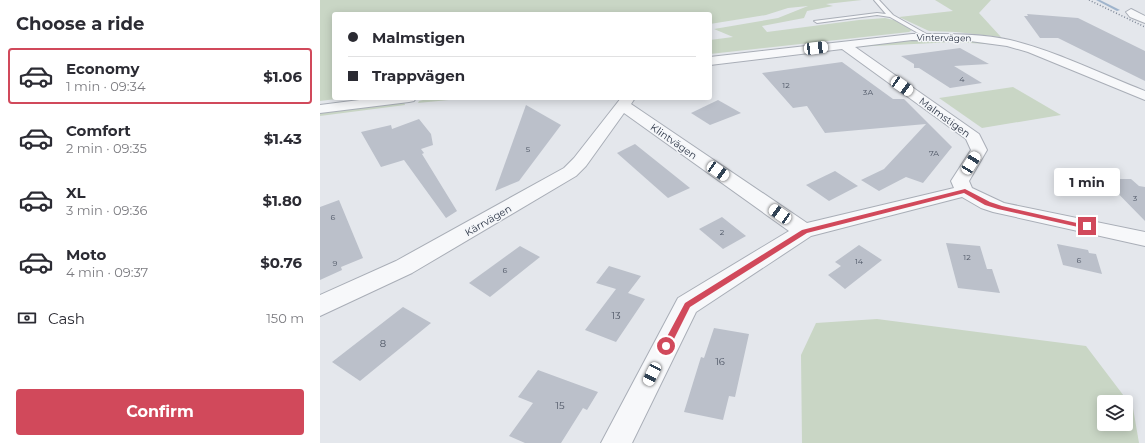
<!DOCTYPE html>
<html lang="en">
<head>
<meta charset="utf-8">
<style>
  :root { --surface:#fff; --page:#f7f7f7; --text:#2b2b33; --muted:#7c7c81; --line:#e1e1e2; --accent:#d1495b }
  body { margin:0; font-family:Montserrat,sans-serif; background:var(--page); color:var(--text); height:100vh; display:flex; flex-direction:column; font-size:15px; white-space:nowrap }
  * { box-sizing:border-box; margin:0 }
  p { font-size:13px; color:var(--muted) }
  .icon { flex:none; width:22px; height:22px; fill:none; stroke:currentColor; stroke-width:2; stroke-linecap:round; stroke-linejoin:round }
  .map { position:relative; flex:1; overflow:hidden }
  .drawer { display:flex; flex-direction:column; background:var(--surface); width:320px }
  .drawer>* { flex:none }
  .hud { position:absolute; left:12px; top:12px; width:380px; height:88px; border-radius:4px; box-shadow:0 2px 10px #0003; display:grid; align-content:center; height:88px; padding:0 16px; background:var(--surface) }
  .tools { position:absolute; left:777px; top:395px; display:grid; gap:8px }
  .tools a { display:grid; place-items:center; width:36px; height:36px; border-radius:4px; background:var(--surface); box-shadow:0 2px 10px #0003; font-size:20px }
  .end { position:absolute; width:18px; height:18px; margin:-9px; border:5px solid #d1495b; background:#fff; box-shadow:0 0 0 2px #fff }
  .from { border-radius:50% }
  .bubble { position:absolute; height:28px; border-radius:4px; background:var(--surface); box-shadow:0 2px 10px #0003; font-size:13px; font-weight:700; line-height:28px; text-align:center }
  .car { position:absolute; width:12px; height:24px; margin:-12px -6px; border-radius:5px; box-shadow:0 0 3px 1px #0007; background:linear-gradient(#fff 24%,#345 0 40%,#fff 0 76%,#345 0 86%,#fff 0) }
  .hud b { display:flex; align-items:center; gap:14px; height:38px; font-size:15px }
  .hud b+b { border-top:1px solid var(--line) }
  .hud i { width:10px; height:10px; background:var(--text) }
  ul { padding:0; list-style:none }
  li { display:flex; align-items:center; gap:12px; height:56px; margin:0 8px 6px; padding:0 8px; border:2px solid transparent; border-radius:4px }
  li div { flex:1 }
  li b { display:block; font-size:15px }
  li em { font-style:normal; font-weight:700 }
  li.on { border-color:var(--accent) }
  li>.icon { width:36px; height:36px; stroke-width:1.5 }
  h2 { padding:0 16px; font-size:18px; line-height:48px }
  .pay { display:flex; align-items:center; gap:10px; height:44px; padding:0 16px; font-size:15px }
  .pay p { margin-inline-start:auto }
  .primary-button { display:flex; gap:8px; margin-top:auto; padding:8px 16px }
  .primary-button a { flex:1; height:46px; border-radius:4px; background:var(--accent); color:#fff; font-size:16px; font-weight:700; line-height:46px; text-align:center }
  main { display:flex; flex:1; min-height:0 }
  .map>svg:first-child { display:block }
</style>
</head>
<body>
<main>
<section class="drawer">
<h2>Choose a ride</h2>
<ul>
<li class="on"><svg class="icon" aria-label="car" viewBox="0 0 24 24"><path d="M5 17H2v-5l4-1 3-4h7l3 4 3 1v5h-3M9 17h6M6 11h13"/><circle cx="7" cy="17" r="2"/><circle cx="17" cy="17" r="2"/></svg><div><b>Economy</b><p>1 min · 09:34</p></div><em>$1.06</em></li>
<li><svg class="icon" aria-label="car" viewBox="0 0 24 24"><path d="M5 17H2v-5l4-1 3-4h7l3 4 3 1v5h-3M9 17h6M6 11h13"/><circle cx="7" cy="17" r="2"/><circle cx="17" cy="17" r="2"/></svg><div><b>Comfort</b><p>2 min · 09:35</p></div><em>$1.43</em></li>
<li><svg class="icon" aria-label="car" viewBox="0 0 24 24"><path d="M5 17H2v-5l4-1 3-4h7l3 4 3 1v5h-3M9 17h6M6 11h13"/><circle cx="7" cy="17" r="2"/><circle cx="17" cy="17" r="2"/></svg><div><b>XL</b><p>3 min · 09:36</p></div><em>$1.80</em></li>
<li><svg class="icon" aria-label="car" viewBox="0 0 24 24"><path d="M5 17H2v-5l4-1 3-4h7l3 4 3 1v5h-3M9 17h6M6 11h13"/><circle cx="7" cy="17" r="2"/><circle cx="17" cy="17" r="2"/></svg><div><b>Moto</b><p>4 min · 09:37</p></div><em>$0.76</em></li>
</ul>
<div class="pay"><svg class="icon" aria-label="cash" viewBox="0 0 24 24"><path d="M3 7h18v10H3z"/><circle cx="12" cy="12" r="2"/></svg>Cash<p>150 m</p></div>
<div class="primary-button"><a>Confirm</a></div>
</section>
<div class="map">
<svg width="825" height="443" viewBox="0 0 825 443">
  <rect width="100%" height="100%" fill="#e4e7ec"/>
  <g fill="#c9d6c5" fill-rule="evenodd">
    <polygon points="0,0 542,0 506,4 513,6 487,11 484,18 442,26 447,32 539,20 565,18 574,20 592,30 589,32 390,54 390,40 413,37 394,29 458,18 488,6 468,8 446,15 390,24 390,14 14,14 14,98 24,98 0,101"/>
    <polygon points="615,0 671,0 659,13 681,37 636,32 609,31 579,17 633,11"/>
    <polygon points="595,38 636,38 682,45 634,42 534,47"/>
    <polygon points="693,87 741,115 662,128 619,98"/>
    <polygon points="111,98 149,98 98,103 99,101"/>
    <polygon points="84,102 85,105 0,116 0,111"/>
    <path d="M557,319L766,346L813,408L819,443H482L481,355L496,323ZM784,402H806V424H784Z"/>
  </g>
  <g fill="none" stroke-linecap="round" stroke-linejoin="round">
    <polygon fill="#9fb4cc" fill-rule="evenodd" points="776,0 780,0 800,10 797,11"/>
  </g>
  <g fill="#bbc0ca">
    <polygon points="707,14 758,18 825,51 825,81 738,38 720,38 704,16 708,16"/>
    <polygon points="640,48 669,64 634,66 662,83 630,88 599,68 594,68 594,64 581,56"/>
    <polygon points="522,62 573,99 584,99 632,147 603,183 586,177 559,191 541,180 564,169 606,124 505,133 487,106 473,108 442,73"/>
    <polygon points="398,100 421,113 390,125 371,113"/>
    <polygon points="206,105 241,125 199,181 175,191"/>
    <polygon points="99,119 111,134 113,145 101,149 104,153 102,154 137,211 126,218 84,160 61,167 41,132 71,125 72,129"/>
    <polygon points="315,144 370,188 348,198 297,153"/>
    <polygon points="515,171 538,186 509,201 486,185"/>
    <polygon points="784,179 811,179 819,186 825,187 825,221"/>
    <polygon points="19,200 43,258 21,267 22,270 0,280 0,207"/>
    <polygon points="402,217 426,236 403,249 379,229"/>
    <polygon points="626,243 660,246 667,269 672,269 680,293 638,288"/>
    <polygon points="737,244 768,250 769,253 776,254 782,274 743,265"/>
    <polygon points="539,245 562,260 525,289 508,275 521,266 515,262"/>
    <polygon points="200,246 220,257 170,297 149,283"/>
    <polygon points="289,266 321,276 308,293 325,299 296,342 265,330 296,289 276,283"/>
    <polygon points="83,307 111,323 40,381 12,362"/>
    <polygon points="394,328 429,334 415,397 409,396 403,420 364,412 381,357 384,358"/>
    <polygon points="218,370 278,392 267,410 263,408 241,443 205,443 189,436 213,403 198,397"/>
  </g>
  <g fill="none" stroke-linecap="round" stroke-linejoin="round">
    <defs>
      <polygon id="service" points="554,0 559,0 573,15 610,36 605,37 570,17 557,15 497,23 494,21 557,13 566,14"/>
      <g id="minor">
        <polygon points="811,9 825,16 825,23 810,17 806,12"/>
        <path d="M592,34C624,34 658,33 690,40C736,51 781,74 825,91V100L708,52L687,46L650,41L592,40L535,47L659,134L667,150L649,181L652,188L684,203L825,232V246L673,212L661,208L642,197L491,236L376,312L312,443H281L358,298L469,231L304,113L266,166L256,176L92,273L0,316V295L76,261L244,168L254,158L301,98H315L311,104L487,223L634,188L631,181L651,150L646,139L522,49L390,65V57Z"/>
        <polygon points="55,98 96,98 94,101 89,102 0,113 0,105"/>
      </g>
    </defs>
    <use href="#service" stroke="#a9aeb7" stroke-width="2"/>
    <use href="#minor" stroke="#a9aeb7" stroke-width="2"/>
    <use href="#service" fill="#f7f8fa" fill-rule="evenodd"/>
    <use href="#minor" fill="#f7f8fa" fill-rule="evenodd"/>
    <polyline stroke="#7d8696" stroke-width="1.5" stroke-dasharray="1 2" stroke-linecap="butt" points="769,0 825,27"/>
  </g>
  <polygon fill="#d1495b" points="645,189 670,202 682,206 770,226 767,229 678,209 665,205 644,193 487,233 370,307 349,349 343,349 342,346 365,303 482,230"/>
  <g text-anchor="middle" stroke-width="3" stroke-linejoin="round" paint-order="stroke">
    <g font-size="8" fill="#4f5766">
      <text x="642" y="82">4</text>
      <text x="466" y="88">12</text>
      <text x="548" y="95">3A</text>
      <text x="208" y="152">5</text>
      <text x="614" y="156">7A</text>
      <text x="815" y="201">3</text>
      <text x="13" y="220">6</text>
      <text x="402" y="235">2</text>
      <text x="647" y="260">12</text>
      <text x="759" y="263">6</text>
      <text x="539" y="264">14</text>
      <text x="15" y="266">9</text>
      <text x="185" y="273">6</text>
    </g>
    <g font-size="9" fill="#2b3445" stroke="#f4f6f9">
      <text transform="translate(624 38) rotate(1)" y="3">Vintervägen</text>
    </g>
    <g font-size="10" fill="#2b3445" stroke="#f4f6f9">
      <text transform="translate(625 117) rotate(36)" y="4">Malmstigen</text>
      <text transform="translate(354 141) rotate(35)" y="4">Klintvägen</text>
      <text transform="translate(168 220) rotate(-30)" y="4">Kärrvägen</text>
    </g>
    <g font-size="10" fill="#4f5766">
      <text x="296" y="319">13</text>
      <text x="63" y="347">8</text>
      <text x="400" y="365">16</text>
      <text x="240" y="409">15</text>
    </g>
  </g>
</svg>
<div class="tools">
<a><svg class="icon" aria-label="layers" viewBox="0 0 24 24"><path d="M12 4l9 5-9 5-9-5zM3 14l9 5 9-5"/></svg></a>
</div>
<i class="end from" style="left:346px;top:346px"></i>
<i class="end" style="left:767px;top:226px"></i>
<div class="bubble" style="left:734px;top:168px;width:66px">1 min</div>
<i class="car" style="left:496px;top:48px;rotate:83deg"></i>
<i class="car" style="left:582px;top:86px;rotate:125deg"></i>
<i class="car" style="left:651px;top:163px;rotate:32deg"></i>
<i class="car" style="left:398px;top:171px;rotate:125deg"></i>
<i class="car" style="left:460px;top:214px;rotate:305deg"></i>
<i class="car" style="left:332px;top:374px;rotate:207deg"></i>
<div class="hud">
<b><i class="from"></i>Malmstigen</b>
<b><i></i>Trappvägen</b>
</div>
</div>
</main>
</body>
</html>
